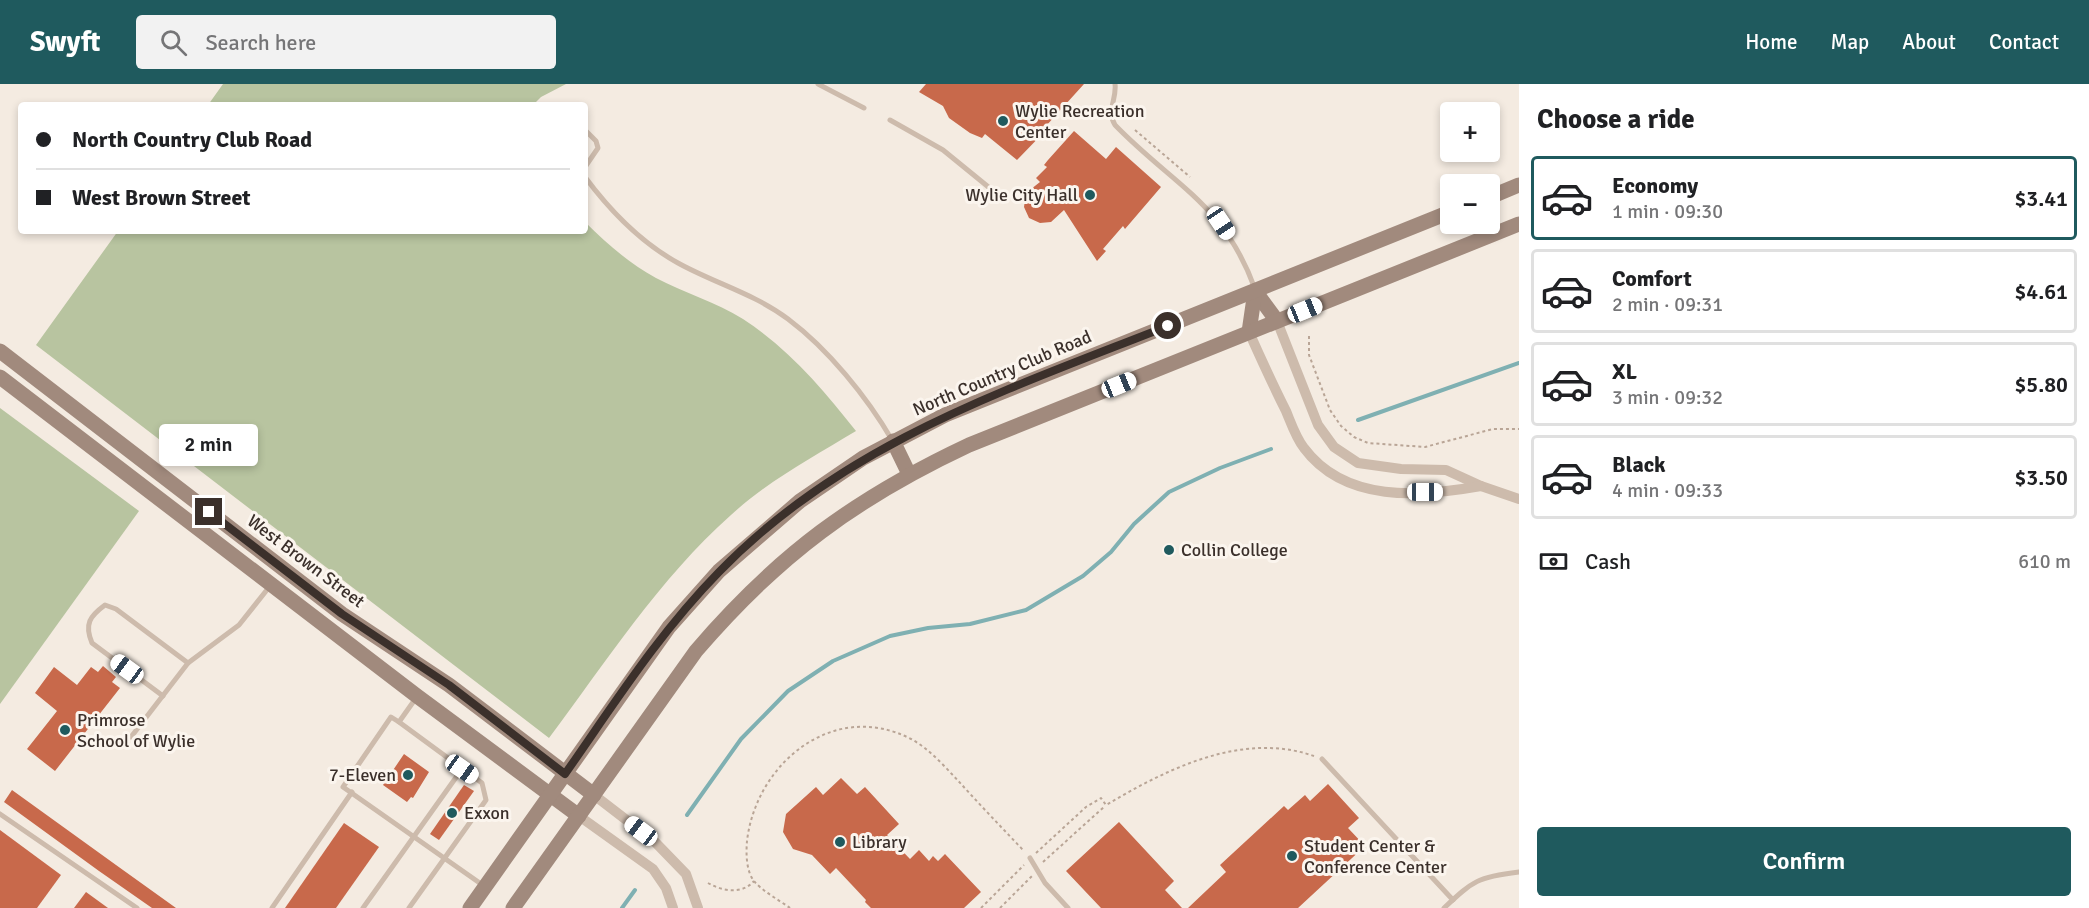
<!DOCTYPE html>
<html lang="en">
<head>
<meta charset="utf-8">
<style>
  :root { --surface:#fff; --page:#f2f2f2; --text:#202124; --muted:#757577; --line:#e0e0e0; --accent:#1f5a5e }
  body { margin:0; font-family:Signika,sans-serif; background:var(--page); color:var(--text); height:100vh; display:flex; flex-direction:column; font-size:22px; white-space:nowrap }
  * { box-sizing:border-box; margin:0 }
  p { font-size:20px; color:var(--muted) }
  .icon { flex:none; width:33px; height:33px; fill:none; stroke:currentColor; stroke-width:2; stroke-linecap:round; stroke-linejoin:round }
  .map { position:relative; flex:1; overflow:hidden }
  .details { display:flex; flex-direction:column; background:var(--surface); width:570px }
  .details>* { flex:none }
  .guide { position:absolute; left:18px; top:18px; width:570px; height:132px; border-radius:6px; box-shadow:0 3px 9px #0003; display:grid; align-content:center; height:132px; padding:0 18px; background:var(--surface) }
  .fabs { position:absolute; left:1440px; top:18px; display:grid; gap:12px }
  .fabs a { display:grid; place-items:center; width:60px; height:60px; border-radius:6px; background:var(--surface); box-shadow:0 3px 9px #0003; font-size:30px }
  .end { position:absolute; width:27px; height:27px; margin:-14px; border:8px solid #3b302b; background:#fff; box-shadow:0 0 0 3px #fff }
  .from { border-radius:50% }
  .bubble { position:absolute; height:42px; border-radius:6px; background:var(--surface); box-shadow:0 3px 9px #0003; font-size:20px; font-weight:600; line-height:42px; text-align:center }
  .car { position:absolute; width:18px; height:36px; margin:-18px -9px; border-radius:8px; box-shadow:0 0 4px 2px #0007; background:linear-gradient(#fff 24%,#345 0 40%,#fff 0 76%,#345 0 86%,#fff 0) }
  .guide b { display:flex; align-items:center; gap:21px; height:57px; font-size:22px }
  .guide b+b { border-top:2px solid var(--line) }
  .guide i { width:15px; height:15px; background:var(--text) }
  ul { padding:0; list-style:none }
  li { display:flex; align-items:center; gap:18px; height:84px; margin:0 12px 9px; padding:0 6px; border:3px solid var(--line); border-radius:6px }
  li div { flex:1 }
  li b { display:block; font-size:22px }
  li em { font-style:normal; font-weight:600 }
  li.active { border-color:var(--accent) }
  li>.icon { width:54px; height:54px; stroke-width:1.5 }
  h2 { padding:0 18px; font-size:27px; line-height:72px }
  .pay { display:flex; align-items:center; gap:15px; height:66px; padding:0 18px; font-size:22px }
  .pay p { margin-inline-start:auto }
  .button { display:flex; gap:12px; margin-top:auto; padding:12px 18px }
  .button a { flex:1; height:69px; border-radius:6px; background:var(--accent); color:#fff; font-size:24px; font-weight:600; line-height:69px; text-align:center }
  header { display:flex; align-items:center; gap:36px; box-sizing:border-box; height:84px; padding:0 30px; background:var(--accent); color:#fff }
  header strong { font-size:28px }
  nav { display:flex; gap:33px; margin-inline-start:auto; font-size:21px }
  .search { width:420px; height:54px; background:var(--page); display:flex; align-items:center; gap:15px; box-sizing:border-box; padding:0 21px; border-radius:6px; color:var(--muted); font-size:22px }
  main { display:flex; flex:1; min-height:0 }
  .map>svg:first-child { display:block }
</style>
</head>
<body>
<header>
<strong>Swyft</strong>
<div class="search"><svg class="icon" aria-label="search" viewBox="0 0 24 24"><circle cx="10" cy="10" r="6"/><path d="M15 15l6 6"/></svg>Search here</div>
<nav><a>Home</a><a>Map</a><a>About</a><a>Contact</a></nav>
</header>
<main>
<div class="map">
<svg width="1519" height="824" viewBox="0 0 1519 824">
  <rect width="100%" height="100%" fill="#f4ebe1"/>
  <g fill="#b8c4a0">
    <polygon points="223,0 566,0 541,13 533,21 208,21"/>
    <path d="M585,138C607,160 629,179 656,194C684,209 716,218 743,235C789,265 823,305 856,347C813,373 768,397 731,431C659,495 606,578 549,654L36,261L118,147H585Z"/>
    <polygon points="0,324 139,427 0,620"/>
  </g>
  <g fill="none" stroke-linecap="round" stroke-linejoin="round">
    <g stroke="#7fb0b2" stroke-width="4">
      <polyline points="1358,336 1519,279"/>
      <polyline points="687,731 741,655 788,607 833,577 890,552 928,544 970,540 1026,526 1083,492 1111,468 1134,440 1169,408 1220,384 1271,365"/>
      <polyline points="622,824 635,806"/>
    </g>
  </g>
  <g fill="#c8694b">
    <polygon points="926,0 1084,0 1046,42 1048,44 1017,76 985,50 982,54 970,49 949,34 943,22 919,8"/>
    <polygon points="1074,47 1106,75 1116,63 1161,103 1125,145 1123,142 1103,165 1106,167 1097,177 1064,126 1051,138 1040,139 1029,134 1024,123 1026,109 1040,98 1036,94 1047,83 1044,81 1048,76"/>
    <polygon points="103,582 116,593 112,598 120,604 55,687 27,665 57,627 35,609 54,583 77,601 91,583 98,588"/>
    <polygon points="404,670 429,688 413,714 411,713 407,718 383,701"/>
    <polygon points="841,694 857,710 865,703 899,740 887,751 910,775 919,766 929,777 933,772 938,777 945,770 981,808 964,824 871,824 865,818 866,816 836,784 830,790 812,771 793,765 783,748 786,730 816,703 823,711"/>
    <polygon points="1328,700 1359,734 1348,744 1365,762 1298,824 1188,824 1226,788 1220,781 1284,722 1288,726 1305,711 1310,717"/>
    <polygon points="464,701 474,707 439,756 430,750"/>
    <polygon points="12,706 116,781 176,824 152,824 99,787 4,718"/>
    <polygon points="1119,738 1174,797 1165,806 1182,824 1101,824 1066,787"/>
    <polygon points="344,739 379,763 336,824 285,824"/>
    <polygon points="0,746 61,791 37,824 0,824"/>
    <polygon points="86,808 108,824 74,824"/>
  </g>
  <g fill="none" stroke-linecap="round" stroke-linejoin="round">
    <g stroke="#b9a596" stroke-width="2" stroke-dasharray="3 3" stroke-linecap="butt">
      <polyline points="1135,46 1190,93"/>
      <polyline points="1309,252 1309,271 1330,326 1341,342 1354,353 1368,359 1425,363 1493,345 1519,345"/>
      <path d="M1036,769L1086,723L1101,714L1106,721C1167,685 1242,647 1314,672"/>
      <polyline points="1043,778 1105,722"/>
      <path d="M708,799C722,807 742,811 754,797"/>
      <path d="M790,824C779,816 762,807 754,797C746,787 746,769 747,757C756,679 834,615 911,655C930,665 947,685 962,701C982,723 1003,745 1024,767"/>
      <polyline points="981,824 1024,781"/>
      <polyline points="1000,824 1032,792"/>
    </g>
    <g stroke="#cdbbac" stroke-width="5">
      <polyline points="818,0 864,24"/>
      <path d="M1115,0C1117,16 1106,26 1115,41C1173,101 1224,119 1255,205"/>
      <polyline points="890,36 943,66 997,110"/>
      <polyline points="585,46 596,57 598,64 585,83"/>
      <path d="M585,93C611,128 640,158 678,179C714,199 755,210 788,235C828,265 867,313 892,356"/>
      <path d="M163,612L92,559C84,540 90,532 105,521L116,525L188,579"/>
      <polyline points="416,614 399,638 391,633 343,703 484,802"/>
      <polyline points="399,638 482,699 486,716 409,824"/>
      <polyline points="131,653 188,579 239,541 270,502"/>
      <polyline points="1322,675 1453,816"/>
      <polyline points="0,730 137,824"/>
      <polyline points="1030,774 1045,799 1068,824"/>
      <polyline points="272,824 352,708"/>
      <polyline points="363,824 462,685"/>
      <path d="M1444,824C1474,796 1478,793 1519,788"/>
    </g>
    <g stroke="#cdbbac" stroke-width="10">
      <polyline points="1277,237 1318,341 1334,363 1358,379 1401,385 1446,386 1481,402 1519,415"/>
      <path d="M1249,248C1261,275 1273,301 1286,327C1291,339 1296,354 1304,364C1345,419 1420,413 1481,402"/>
      <polyline points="594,711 655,758 686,790 698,824"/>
      <polyline points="579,732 653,785 666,804 673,824"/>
    </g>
    <g stroke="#a18a7d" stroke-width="15">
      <polyline points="1490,113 1519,101"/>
      <polyline points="1255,207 1277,237"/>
      <polyline points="1249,248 1255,207"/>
      <polyline points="0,267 342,530 449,601 594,711"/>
      <polyline points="0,293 417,612 579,732"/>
      <polyline points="893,357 909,390"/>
      <polyline points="470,824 669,543 719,487 800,417 863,374 945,331 1450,128"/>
      <path d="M513,824L696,567C778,471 856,414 969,361L1519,140"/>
    </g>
  </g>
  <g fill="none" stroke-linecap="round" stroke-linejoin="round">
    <path stroke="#3b302b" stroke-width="8" d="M209,428L342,530L449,601L565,690C614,620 659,549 719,488C844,359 1006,306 1168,242"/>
  </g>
  <g fill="#1f5a5e" stroke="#fbf5ee" stroke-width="2">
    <circle cx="1003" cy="37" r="6"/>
    <circle cx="1090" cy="111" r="6"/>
    <circle cx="1169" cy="466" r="6"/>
    <circle cx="65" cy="646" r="6"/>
    <circle cx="408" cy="691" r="6"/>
    <circle cx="452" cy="729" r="6"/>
    <circle cx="840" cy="758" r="6"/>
    <circle cx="1292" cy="772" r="6"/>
  </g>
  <g text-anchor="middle" stroke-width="6" stroke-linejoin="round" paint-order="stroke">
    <g font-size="18" fill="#3b302b" stroke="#fbf5ee" text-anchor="start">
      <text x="1015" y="33">Wylie Recreation<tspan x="1015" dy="21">Center</tspan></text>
      <text x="1078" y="117" text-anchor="end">Wylie City Hall</text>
      <text x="1181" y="472">Collin College</text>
      <text x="77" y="642">Primrose<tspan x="77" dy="21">School of Wylie</tspan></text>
      <text x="396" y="697" text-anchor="end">7-Eleven</text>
      <text x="464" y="735">Exxon</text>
      <text x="852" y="764">Library</text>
      <text x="1304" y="768">Student Center &amp;<tspan x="1304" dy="21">Conference Center</tspan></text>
    </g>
    <g font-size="18" fill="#3b302b" stroke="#fbf5ee">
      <text transform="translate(1002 289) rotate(-23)" y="6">North Country Club Road</text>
      <text transform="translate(306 477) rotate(37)" y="6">West Brown Street</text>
    </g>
  </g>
</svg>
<div class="fabs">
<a>+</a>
<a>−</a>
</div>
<i class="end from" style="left:1168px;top:242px"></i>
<i class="end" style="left:209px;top:428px"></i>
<div class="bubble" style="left:159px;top:340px;width:99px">2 min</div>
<i class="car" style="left:1221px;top:139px;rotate:146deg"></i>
<i class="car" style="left:1305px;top:226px;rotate:68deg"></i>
<i class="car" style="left:1119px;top:301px;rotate:68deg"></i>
<i class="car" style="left:1425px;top:408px;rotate:90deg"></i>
<i class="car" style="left:127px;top:585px;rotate:306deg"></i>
<i class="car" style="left:462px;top:685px;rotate:125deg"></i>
<i class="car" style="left:641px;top:747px;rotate:307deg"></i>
<div class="guide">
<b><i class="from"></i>North Country Club Road</b>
<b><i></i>West Brown Street</b>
</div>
</div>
<section class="details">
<h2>Choose a ride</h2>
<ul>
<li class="active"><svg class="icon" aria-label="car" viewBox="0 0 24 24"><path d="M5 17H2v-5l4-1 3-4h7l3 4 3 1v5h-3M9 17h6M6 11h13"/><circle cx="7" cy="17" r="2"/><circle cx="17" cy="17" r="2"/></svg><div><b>Economy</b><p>1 min · 09:30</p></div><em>$3.41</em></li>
<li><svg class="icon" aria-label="car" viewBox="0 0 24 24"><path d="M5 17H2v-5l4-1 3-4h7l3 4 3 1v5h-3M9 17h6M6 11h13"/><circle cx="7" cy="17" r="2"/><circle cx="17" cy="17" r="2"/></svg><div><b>Comfort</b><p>2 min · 09:31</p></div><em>$4.61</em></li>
<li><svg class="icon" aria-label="car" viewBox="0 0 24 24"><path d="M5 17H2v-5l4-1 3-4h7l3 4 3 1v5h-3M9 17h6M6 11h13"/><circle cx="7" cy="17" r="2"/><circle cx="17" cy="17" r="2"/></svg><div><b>XL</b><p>3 min · 09:32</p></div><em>$5.80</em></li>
<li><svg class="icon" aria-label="car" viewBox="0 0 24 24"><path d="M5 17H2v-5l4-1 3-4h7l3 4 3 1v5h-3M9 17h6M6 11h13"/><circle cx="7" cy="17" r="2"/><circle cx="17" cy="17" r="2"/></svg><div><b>Black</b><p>4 min · 09:33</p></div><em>$3.50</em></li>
</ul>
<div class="pay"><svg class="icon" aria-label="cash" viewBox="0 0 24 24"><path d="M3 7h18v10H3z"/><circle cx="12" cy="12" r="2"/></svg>Cash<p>610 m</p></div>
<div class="button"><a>Confirm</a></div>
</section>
</main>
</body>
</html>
